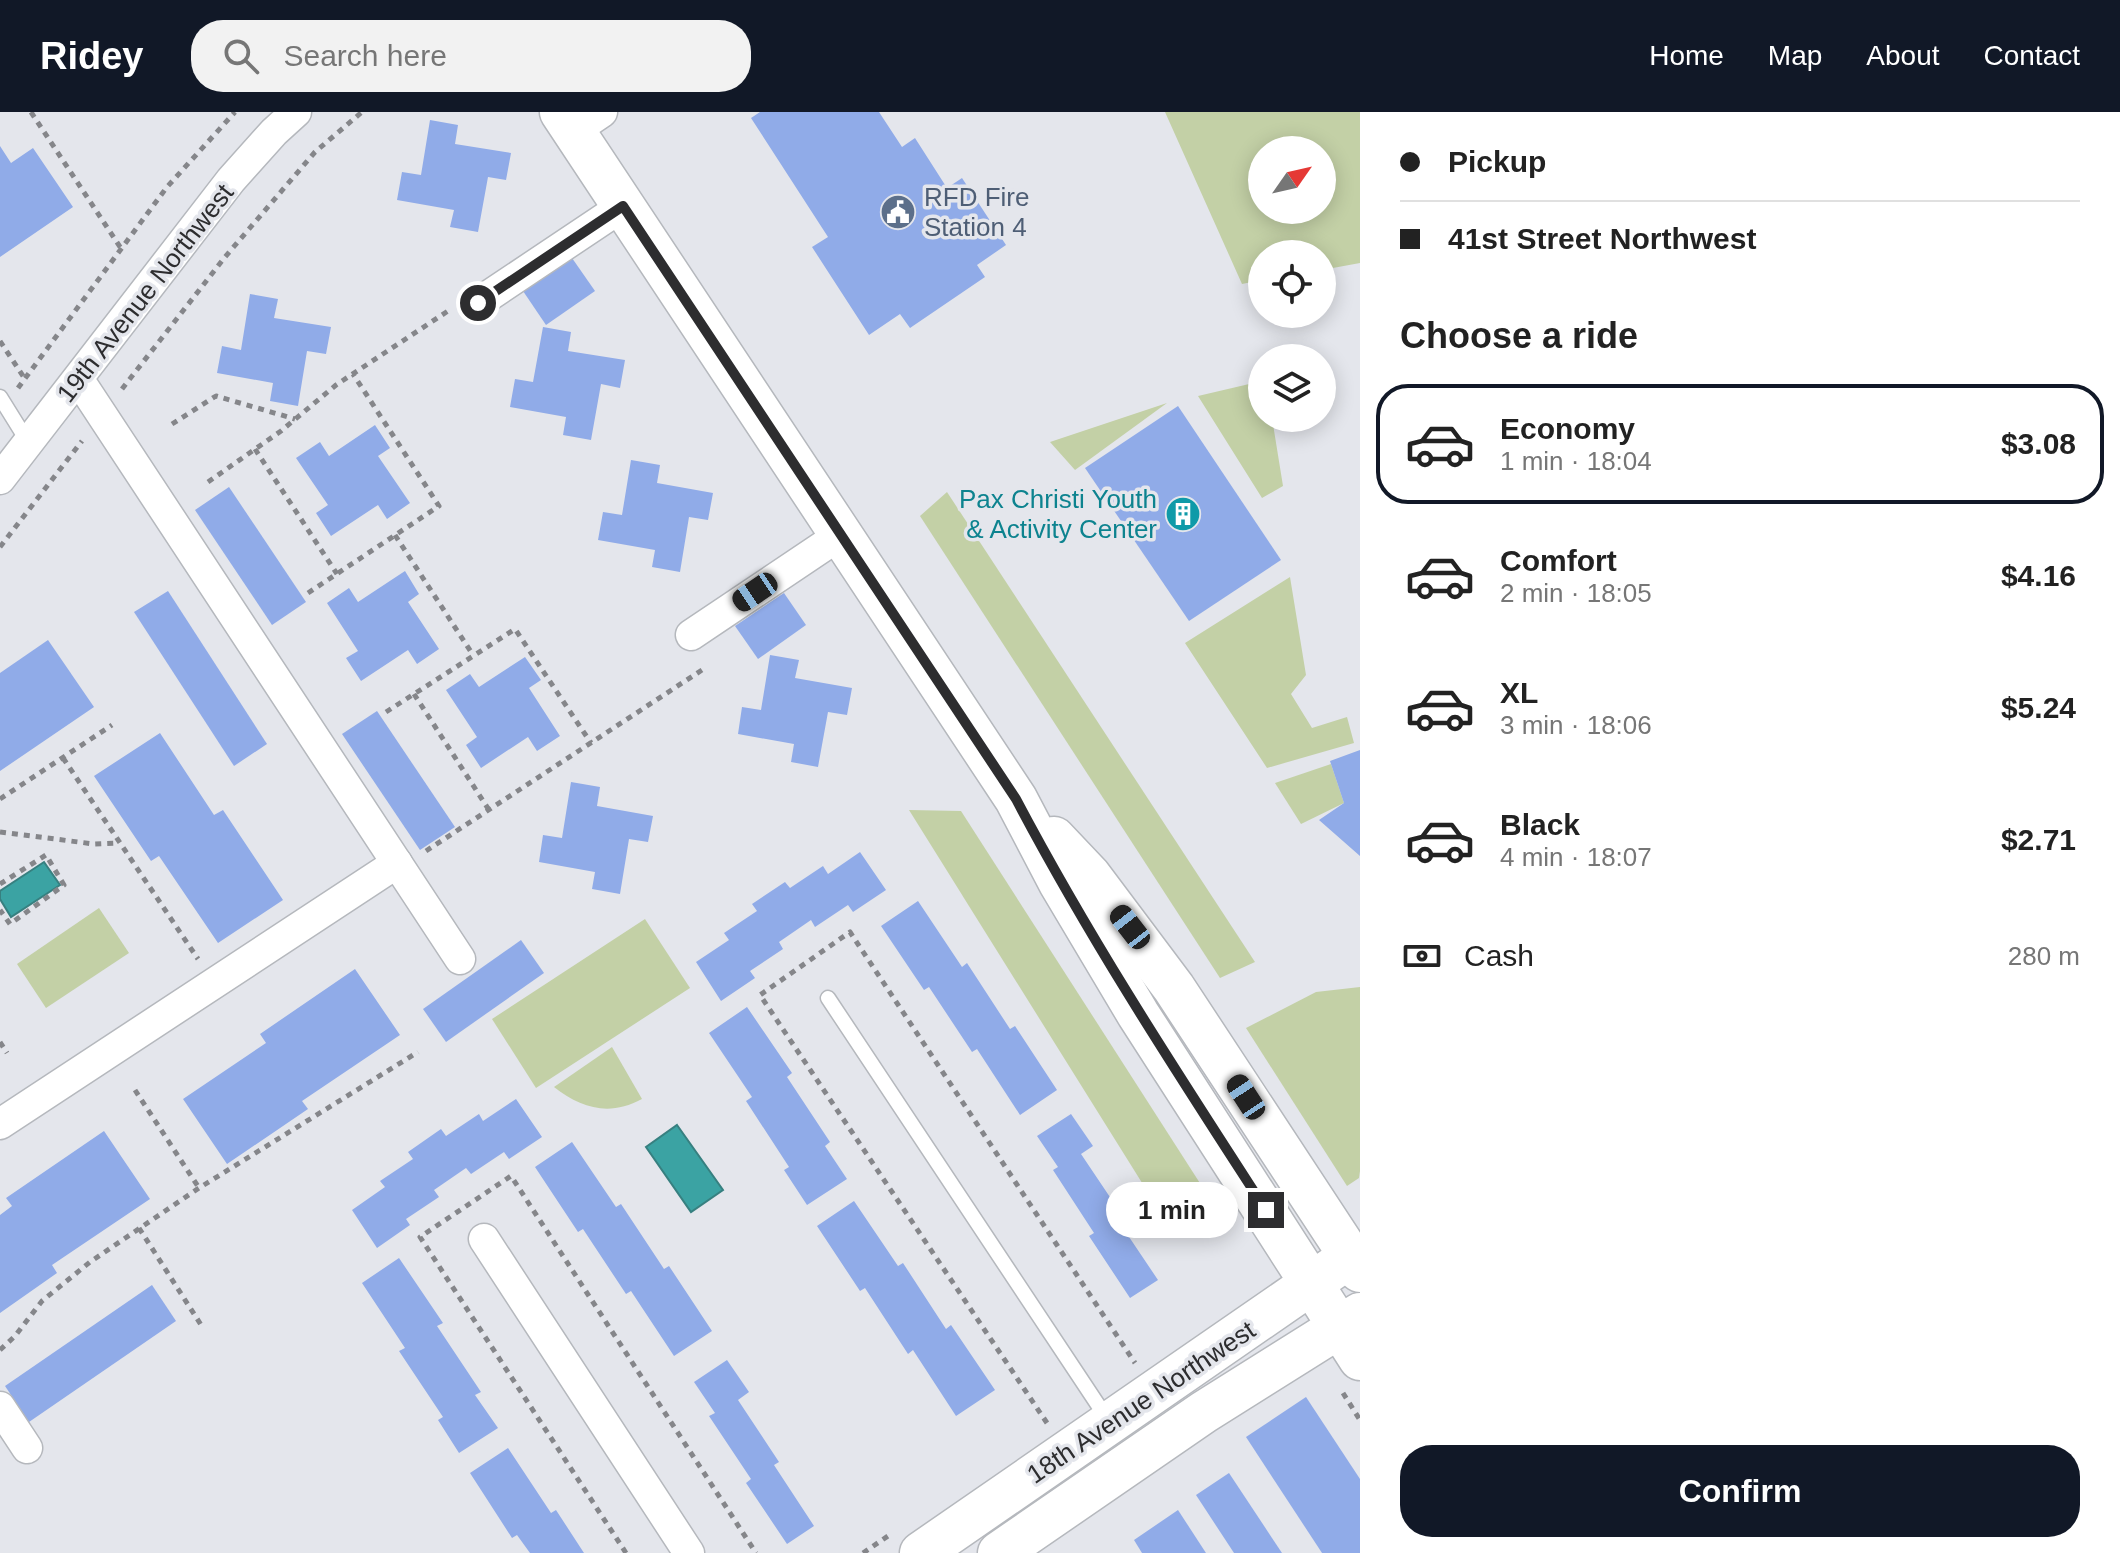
<!DOCTYPE html>
<html lang="en">
<head>
<meta charset="utf-8">
<style>
  :root { --surface:#fff; --page:#f2f2f2; --text:#222; --muted:#767676; --line:#e0e0e0; --accent:#111827 }
  body { margin:0; font-family:Arial,sans-serif; background:var(--page); color:var(--text); height:100vh; display:flex; flex-direction:column; font-size:30px; white-space:nowrap }
  * { box-sizing:border-box; margin:0 }
  p { font-size:26px; color:var(--muted) }
  .icon { flex:none; width:44px; height:44px; fill:none; stroke:currentColor; stroke-width:2; stroke-linecap:round; stroke-linejoin:round }
  .map { position:relative; flex:1; overflow:hidden }
  .drawer { display:flex; flex-direction:column; background:var(--surface); width:760px }
  .drawer>* { flex:none }
  .top-card { display:grid; align-content:center; height:176px; padding:0 40px; background:var(--surface) }
  .needle { width:52px; rotate:56deg }
  .tools { position:absolute; left:1248px; top:24px; display:grid; gap:16px }
  .tools a { display:grid; place-items:center; width:88px; height:88px; border-radius:50%; background:var(--surface); box-shadow:0 4px 20px #0003; font-size:40px }
  .end { position:absolute; width:36px; height:36px; margin:-18px; border:10px solid #2d2d2f; background:#fff; box-shadow:0 0 0 4px #fff }
  .from { border-radius:50% }
  .bubble { position:absolute; height:56px; border-radius:28px; background:var(--surface); box-shadow:0 4px 20px #0003; font-size:26px; font-weight:800; line-height:56px; text-align:center }
  .car { position:absolute; width:24px; height:48px; margin:-24px -12px; border-radius:10px; box-shadow:0 0 6px 2px #0007; background:linear-gradient(#222 24%,#8ab4d8 0 40%,#222 0 76%,#8ab4d8 0 86%,#222 0) }
  .top-card b { display:flex; align-items:center; gap:28px; height:76px; font-size:30px }
  .top-card b+b { border-top:2px solid var(--line) }
  .top-card i { width:20px; height:20px; background:var(--text) }
  ul { padding:0; list-style:none }
  li { display:flex; align-items:center; gap:24px; height:120px; margin:0 16px 12px; padding:0 24px; border:4px solid transparent; border-radius:32px }
  li div { flex:1 }
  li b { display:block; font-size:30px }
  li em { font-style:normal; font-weight:800 }
  li.current { border-color:var(--accent) }
  li>.icon { width:72px; height:72px; stroke-width:1.5 }
  h2 { padding:0 40px; font-size:36px; line-height:96px }
  .pay { display:flex; align-items:center; gap:20px; height:88px; padding:0 40px; font-size:30px }
  .pay p { margin-inline-start:auto }
  .primary-button { display:flex; gap:16px; margin-top:auto; padding:16px 40px }
  .primary-button a { flex:1; height:92px; border-radius:32px; background:var(--accent); color:#fff; font-size:32px; font-weight:800; line-height:92px; text-align:center }
  header { display:flex; align-items:center; gap:48px; box-sizing:border-box; height:112px; padding:0 40px; background:var(--accent); color:#fff }
  header strong { font-size:38px }
  nav { display:flex; gap:44px; margin-inline-start:auto; font-size:28px }
  .search { width:560px; height:72px; background:var(--page); display:flex; align-items:center; gap:20px; box-sizing:border-box; padding:0 28px; border-radius:32px; color:var(--muted); font-size:30px }
  main { display:flex; flex:1; min-height:0 }
  .map>svg:first-child { display:block }
</style>
</head>
<body>
<header>
<strong>Ridey</strong>
<div class="search"><svg class="icon" aria-label="search" viewBox="0 0 24 24"><circle cx="10" cy="10" r="6"/><path d="M15 15l6 6"/></svg>Search here</div>
<nav><a>Home</a><a>Map</a><a>About</a><a>Contact</a></nav>
</header>
<main>
<div class="map">
<svg width="1360" height="1441" viewBox="0 0 1360 1441">
  <rect width="100%" height="100%" fill="#e4e6ec"/>
  <g fill="#c3d0a6" fill-rule="evenodd">
    <path d="M1165,0H1360V151L1322,158V142H1262V168L1242,172ZM1262,38H1322V98H1262Z"/>
    <polygon points="1262,269 1262,306 1272,306 1283,374 1262,386 1198,284"/>
    <polygon points="1167,291 1075,358 1050,330"/>
    <polygon points="947,380 1255,850 1220,866 920,404"/>
    <polygon points="1290,465 1306,563 1291,582 1312,616 1347,605 1354,631 1267,656 1185,531"/>
    <polygon points="1331,652 1344,691 1301,712 1275,671"/>
    <polygon points="909,698 961,699 1205,1079 1159,1098"/>
    <polygon points="99,796 129,841 46,896 17,852"/>
    <polygon points="645,807 690,876 536,976 492,907"/>
    <polygon points="1360,875 1360,1059 1359,1066 1347,1074 1246,916 1316,880"/>
    <path d="M612,935L642,987C609,1005 581,996 554,975Z"/>
  </g>
  <g fill="#3ba3a3" stroke="#378080" stroke-width="2">
    <polygon points="44,750 60,773 11,805 0,787 0,779"/>
    <polygon points="677,1013 723,1078 691,1100 646,1035"/>
  </g>
  <g fill="#90abe8">
    <polygon points="760,0 879,0 902,35 915,26 947,76 962,66 1006,133 977,153 985,165 910,216 900,202 869,223 812,135 828,125 751,6"/>
    <polygon points="430,8 458,13 455,32 511,41 506,68 488,65 478,120 450,115 454,98 397,88 402,60 421,63"/>
    <polygon points="0,34 11,51 33,36 73,95 0,145"/>
    <polygon points="572,146 595,179 546,213 523,179"/>
    <polygon points="250,182 278,187 274,206 331,215 326,242 307,239 298,294 270,289 273,271 217,261 222,234 241,238"/>
    <polygon points="543,215 571,220 568,239 625,248 620,276 601,272 591,328 563,323 566,305 510,295 515,267 533,270"/>
    <polygon points="1178,294 1281,448 1189,509 1085,356"/>
    <polygon points="375,313 390,336 378,344 410,391 387,407 378,393 331,424 316,401 328,393 296,346 320,330 329,344"/>
    <polygon points="631,348 660,353 657,371 713,381 708,408 689,405 680,460 652,455 655,438 598,428 603,400 622,403"/>
    <polygon points="229,375 306,490 272,513 195,398"/>
    <polygon points="405,459 419,482 408,490 439,537 417,552 408,538 361,569 346,546 358,539 327,491 349,476 358,490"/>
    <polygon points="168,479 267,632 234,654 134,500"/>
    <polygon points="784,481 806,513 758,547 735,514"/>
    <polygon points="48,528 94,595 0,659 0,561"/>
    <polygon points="770,543 799,548 795,566 852,576 847,603 828,600 818,655 791,650 794,632 738,622 742,595 761,598"/>
    <polygon points="525,545 541,568 529,576 560,624 537,639 528,625 481,656 466,633 477,625 446,578 470,562 479,575"/>
    <polygon points="377,599 455,715 420,738 342,622"/>
    <polygon points="160,621 214,703 223,698 283,788 218,831 159,744 151,749 94,664"/>
    <polygon points="1360,638 1360,744 1319,708 1344,691 1330,649"/>
    <polygon points="571,670 600,675 597,694 653,704 648,730 629,727 620,782 592,777 595,760 539,750 543,723 562,726"/>
    <polygon points="860,740 886,778 853,800 848,793 815,815 811,808 779,830 783,837 750,859 755,866 721,889 696,850 729,828 724,821 757,799 752,792 785,770 790,776 823,754 828,762"/>
    <polygon points="918,789 962,855 967,851 1010,917 1015,914 1057,978 1020,1003 977,937 972,940 929,875 924,878 881,814"/>
    <polygon points="521,828 544,861 446,930 423,897"/>
    <polygon points="355,857 400,923 302,989 308,997 227,1052 183,987 266,931 260,922"/>
    <polygon points="747,895 792,961 787,965 830,1030 825,1034 847,1067 807,1093 784,1058 789,1055 746,989 752,985 709,921"/>
    <polygon points="516,987 542,1025 509,1047 504,1040 471,1062 466,1056 434,1078 439,1085 406,1107 410,1113 377,1136 352,1098 385,1075 380,1069 413,1047 408,1040 441,1017 446,1024 479,1002 483,1009"/>
    <polygon points="1071,1002 1093,1034 1081,1042 1122,1103 1117,1107 1158,1168 1130,1186 1089,1124 1094,1121 1053,1058 1058,1055 1037,1024"/>
    <polygon points="104,1019 150,1087 52,1153 57,1161 0,1201 0,1103 12,1094 6,1086"/>
    <polygon points="572,1030 616,1095 621,1092 664,1157 669,1154 712,1219 674,1244 631,1179 626,1182 583,1117 578,1120 535,1055"/>
    <polygon points="854,1089 898,1154 903,1151 946,1217 951,1213 995,1278 956,1304 913,1238 908,1242 865,1176 860,1179 817,1114"/>
    <polygon points="399,1146 443,1211 437,1214 481,1280 475,1283 498,1316 459,1341 438,1308 443,1305 399,1239 405,1236 362,1171"/>
    <polygon points="152,1173 176,1209 29,1310 5,1274"/>
    <polygon points="727,1248 749,1280 738,1288 779,1350 774,1353 814,1414 787,1432 746,1371 751,1367 709,1304 715,1301 694,1270"/>
    <polygon points="1306,1285 1360,1367 1360,1441 1322,1441 1246,1325"/>
    <polygon points="508,1336 551,1401 556,1398 584,1441 530,1441 517,1423 512,1426 470,1361"/>
    <polygon points="1229,1361 1282,1441 1234,1441 1196,1383"/>
    <polygon points="1178,1398 1206,1441 1142,1441 1134,1428"/>
  </g>
  <g fill="none" stroke-linecap="round" stroke-linejoin="round">
    <defs>
      <g id="lane">
        <polyline points="0,285 28,330"/>
        <polyline points="828,886 1108,1308"/>
      </g>
      <g id="street">
        <polyline points="574,19 602,0"/>
        <polyline points="478,191 623,94"/>
        <polyline points="79,268 460,847"/>
        <polyline points="0,367 231,68 274,20 296,0"/>
        <polyline points="691,523 840,423"/>
        <polyline points="0,1012 397,751"/>
        <polyline points="484,1127 689,1441"/>
        <polyline points="0,1295 27,1336"/>
      </g>
      <g id="secondary">
        <polyline points="561,0 1016,687 1060,771 1138,902 1360,1247"/>
        <polyline points="1054,726 1090,764 1174,876 1360,1159"/>
        <polyline points="921,1441 1335,1155"/>
        <polyline points="999,1441 1204,1300 1360,1202"/>
      </g>
    </defs>
    <use href="#lane" stroke="#b5b8bd" stroke-width="17"/>
    <use href="#street" stroke="#b5b8bd" stroke-width="33"/>
    <use href="#secondary" stroke="#b5b8bd" stroke-width="45"/>
    <g stroke="#85868a" stroke-width="5" stroke-dasharray="6 6" stroke-linecap="butt">
      <polyline points="31,0 122,138"/>
      <polyline points="0,229 25,267"/>
      <polyline points="18,276 167,75 235,0"/>
      <polyline points="122,277 225,145 315,40 362,0"/>
      <polyline points="172,312 216,284 295,307"/>
      <polyline points="255,337 337,462"/>
      <polyline points="208,370 281,319 336,273 451,197"/>
      <polyline points="395,423 473,543"/>
      <polyline points="0,435 82,329"/>
      <polyline points="308,481 439,394 353,262"/>
      <polyline points="414,582 489,698"/>
      <polyline points="386,600 515,517 591,631"/>
      <polyline points="63,646 198,847"/>
      <polyline points="0,687 112,613"/>
      <polyline points="0,720 94,732 118,731"/>
      <polyline points="426,739 705,556"/>
      <polyline points="0,772 46,743 64,773 10,812 0,798"/>
      <polyline points="0,930 7,941"/>
      <polyline points="135,978 199,1076"/>
      <polyline points="139,1116 203,1216"/>
      <polyline points="0,1238 15,1224 42,1189 90,1150 199,1076 418,940"/>
      <polyline points="1343,1281 1360,1308"/>
      <polyline points="1047,1311 760,883 850,820 1135,1251"/>
      <polyline points="626,1441 420,1125 511,1064 756,1441"/>
      <polyline points="863,1441 888,1424"/>
    </g>
    <use href="#lane" stroke="#fff" stroke-width="14"/>
    <use href="#street" stroke="#fff" stroke-width="30"/>
    <use href="#secondary" stroke="#fff" stroke-width="42"/>
  </g>
  <g fill="none" stroke-linecap="round" stroke-linejoin="round">
    <path stroke="#2d2d2f" stroke-width="10" d="M478,191L623,94L1016,687C1092,831 1178,962 1266,1098"/>
  </g>
  <defs>
    <symbol id="civic-disc" viewBox="-11 -11 22 22"><circle r="9.5" fill="#5c6f8a" stroke="#e4e6ec"/><path d="M-.6-6.5H3V-4.5H.6V-3L4-1V1h2V6H-6V1h2V-1L-.6-3ZM-1.2 2.5V6h2.4V2.5Z" fill="#fff"/></symbol>
    <symbol id="building-disc" viewBox="-11 -11 22 22"><circle r="9.5" fill="#0f9aa8" stroke="#e4e6ec"/><path d="M-4-6H4V6H1V3H-1V6H-4ZM-2.5-4.3h1.7v1.8h-1.7ZM.8-4.3h1.7v1.8H.8ZM-2.5-1h1.7V.8h-1.7ZM.8-1h1.7V.8H.8Z" fill="#fff"/></symbol>
  </defs>
  <g fill-rule="evenodd">
    <use href="#civic-disc" x="878" y="80" width="40" height="40"/>
    <use href="#building-disc" x="1163" y="382" width="40" height="40"/>
  </g>
  <g text-anchor="middle" stroke-width="7" stroke-linejoin="round" paint-order="stroke">
    <g font-size="26" fill="#4e5e75" stroke="#e4e6ec" text-anchor="start">
      <text x="924" y="94">RFD Fire<tspan x="924" dy="30">Station 4</tspan></text>
    </g>
    <g font-size="26" fill="#2d2d2f" stroke="#e4e6ec">
      <text transform="translate(145 181) rotate(-52)" y="9">19th Avenue Northwest</text>
      <text transform="translate(1141 1290) rotate(-34)" y="9">18th Avenue Northwest</text>
    </g>
    <g font-size="26" fill="#0d838f" stroke="#e4e6ec" text-anchor="end">
      <text x="1157" y="396">Pax Christi Youth<tspan x="1157" dy="30">&amp; Activity Center</tspan></text>
    </g>
  </g>
</svg>
<div class="tools">
<a><svg class="needle" viewBox="-14 -14 28 28"><path d="M0-13l5 13h-10z" fill="#e53935"/><path d="M0 13l5-13h-10z" fill="#767676"/></svg></a>
<a><svg class="icon" aria-label="locate" viewBox="0 0 24 24"><circle cx="12" cy="12" r="6"/><path d="M12 2v4M12 18v4M2 12h4M18 12h4"/></svg></a>
<a><svg class="icon" aria-label="layers" viewBox="0 0 24 24"><path d="M12 4l9 5-9 5-9-5zM3 14l9 5 9-5"/></svg></a>
</div>
<i class="end from" style="left:478px;top:191px"></i>
<i class="end" style="left:1266px;top:1098px"></i>
<div class="bubble" style="left:1106px;top:1070px;width:132px">1 min</div>
<i class="car" style="left:755px;top:480px;rotate:236deg"></i>
<i class="car" style="left:1130px;top:815px;rotate:322deg"></i>
<i class="car" style="left:1246px;top:985px;rotate:327deg"></i>
</div>
<section class="drawer">
<div class="top-card">
<b><i class="from"></i>Pickup</b>
<b><i></i>41st Street Northwest</b>
</div>
<h2>Choose a ride</h2>
<ul>
<li class="current"><svg class="icon" aria-label="car" viewBox="0 0 24 24"><path d="M5 17H2v-5l4-1 3-4h7l3 4 3 1v5h-3M9 17h6M6 11h13"/><circle cx="7" cy="17" r="2"/><circle cx="17" cy="17" r="2"/></svg><div><b>Economy</b><p>1 min · 18:04</p></div><em>$3.08</em></li>
<li><svg class="icon" aria-label="car" viewBox="0 0 24 24"><path d="M5 17H2v-5l4-1 3-4h7l3 4 3 1v5h-3M9 17h6M6 11h13"/><circle cx="7" cy="17" r="2"/><circle cx="17" cy="17" r="2"/></svg><div><b>Comfort</b><p>2 min · 18:05</p></div><em>$4.16</em></li>
<li><svg class="icon" aria-label="car" viewBox="0 0 24 24"><path d="M5 17H2v-5l4-1 3-4h7l3 4 3 1v5h-3M9 17h6M6 11h13"/><circle cx="7" cy="17" r="2"/><circle cx="17" cy="17" r="2"/></svg><div><b>XL</b><p>3 min · 18:06</p></div><em>$5.24</em></li>
<li><svg class="icon" aria-label="car" viewBox="0 0 24 24"><path d="M5 17H2v-5l4-1 3-4h7l3 4 3 1v5h-3M9 17h6M6 11h13"/><circle cx="7" cy="17" r="2"/><circle cx="17" cy="17" r="2"/></svg><div><b>Black</b><p>4 min · 18:07</p></div><em>$2.71</em></li>
</ul>
<div class="pay"><svg class="icon" aria-label="cash" viewBox="0 0 24 24"><path d="M3 7h18v10H3z"/><circle cx="12" cy="12" r="2"/></svg>Cash<p>280 m</p></div>
<div class="primary-button"><a>Confirm</a></div>
</section>
</main>
</body>
</html>
